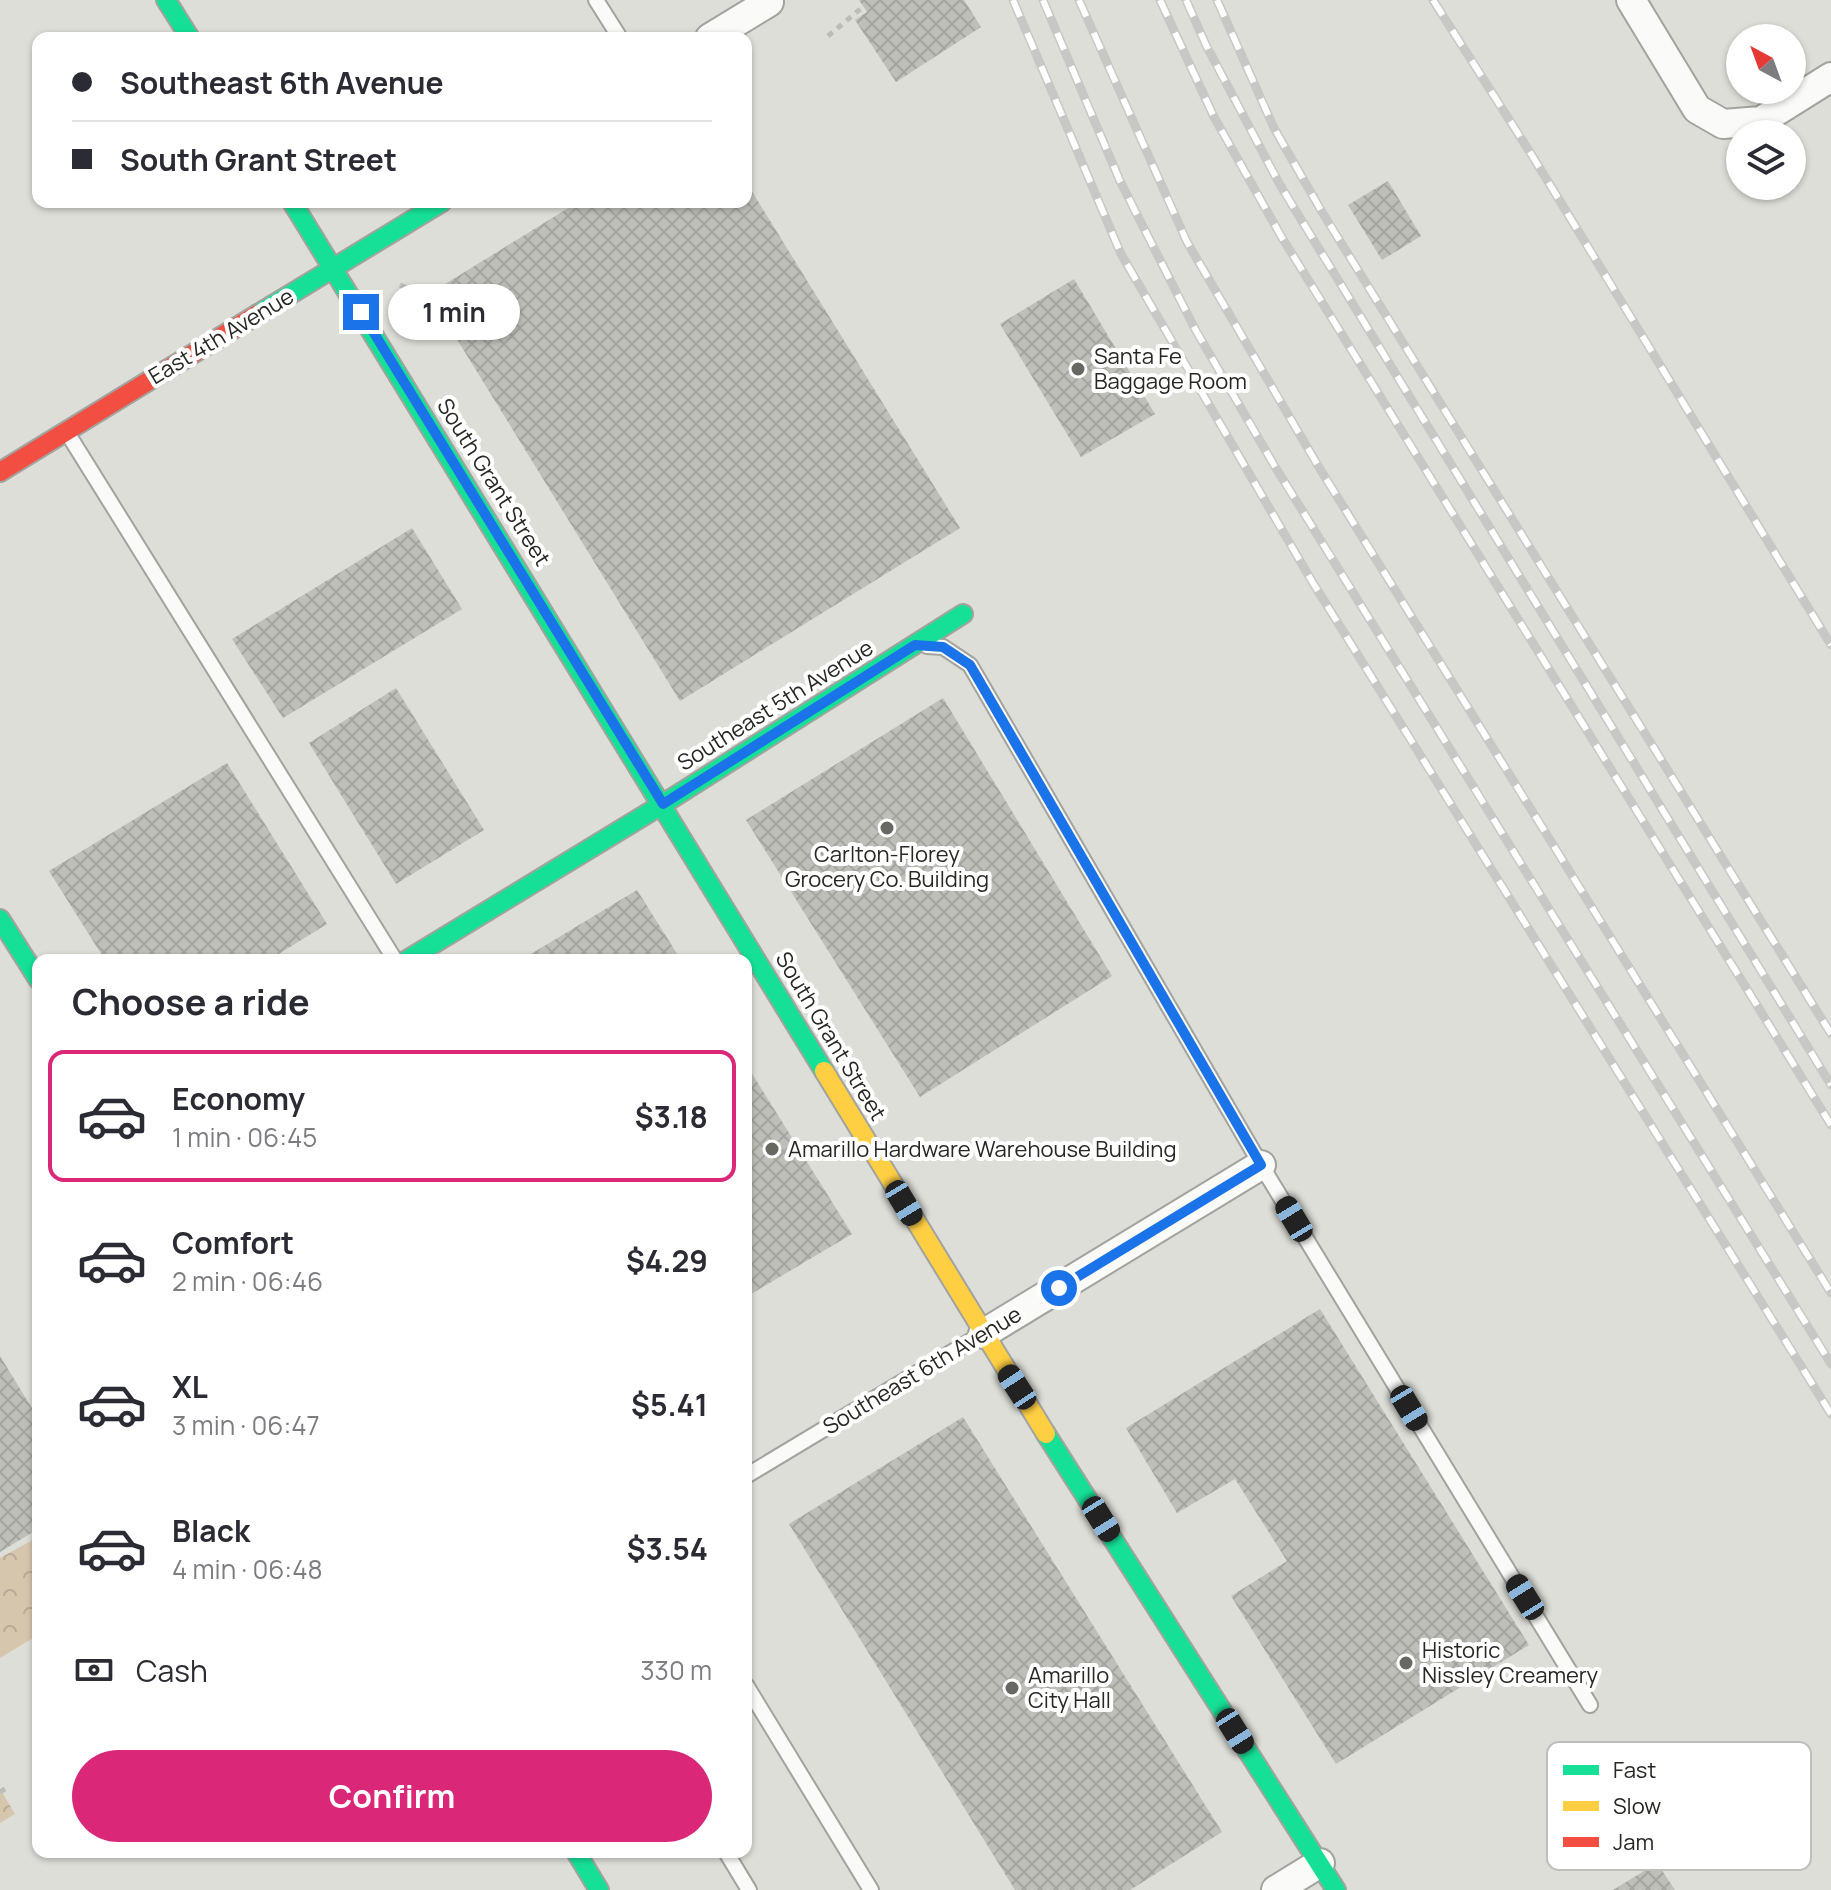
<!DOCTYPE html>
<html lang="en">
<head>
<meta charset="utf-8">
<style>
  :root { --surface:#fff; --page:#f7f7f7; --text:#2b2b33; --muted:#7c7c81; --line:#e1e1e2; --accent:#db2777 }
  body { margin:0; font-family:Manrope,sans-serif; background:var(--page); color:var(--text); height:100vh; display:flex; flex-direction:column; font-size:30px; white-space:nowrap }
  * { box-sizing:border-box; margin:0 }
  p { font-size:26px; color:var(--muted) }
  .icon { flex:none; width:44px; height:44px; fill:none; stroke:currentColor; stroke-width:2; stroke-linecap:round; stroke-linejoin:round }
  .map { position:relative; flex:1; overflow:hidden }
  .details { position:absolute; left:32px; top:954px; width:720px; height:904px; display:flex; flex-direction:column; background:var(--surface); border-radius:16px; box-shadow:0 2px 6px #0004 }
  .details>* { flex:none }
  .guide { position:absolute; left:32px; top:32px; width:720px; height:176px; border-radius:16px; box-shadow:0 2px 6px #0004; display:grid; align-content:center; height:176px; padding:0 40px; background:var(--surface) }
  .needle { width:52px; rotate:319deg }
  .tools { position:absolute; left:1726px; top:24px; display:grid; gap:16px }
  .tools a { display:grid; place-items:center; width:80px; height:80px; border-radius:50%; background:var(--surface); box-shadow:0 2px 6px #0004; font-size:40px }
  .end { position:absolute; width:36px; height:36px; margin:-18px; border:10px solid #1a73e8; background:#fff; box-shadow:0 0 0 4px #fff }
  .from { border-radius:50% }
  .bubble { position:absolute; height:56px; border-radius:28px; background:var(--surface); box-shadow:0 2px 6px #0004; font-size:26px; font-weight:700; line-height:56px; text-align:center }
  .car { position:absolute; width:24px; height:48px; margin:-24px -12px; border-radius:10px; box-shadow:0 0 6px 2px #0007; background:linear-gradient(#222 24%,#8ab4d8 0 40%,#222 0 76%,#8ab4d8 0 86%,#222 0) }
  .guide b { display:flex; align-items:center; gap:28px; height:76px; font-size:30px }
  .guide b+b { border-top:2px solid var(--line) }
  .guide i { width:20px; height:20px; background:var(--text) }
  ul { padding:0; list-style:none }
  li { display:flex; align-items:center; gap:24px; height:132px; margin:0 16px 12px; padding:0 24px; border:4px solid transparent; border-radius:16px }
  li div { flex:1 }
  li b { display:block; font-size:30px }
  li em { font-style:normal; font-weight:700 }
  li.selected { border-color:var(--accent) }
  li>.icon { width:72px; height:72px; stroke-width:1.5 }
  h2 { padding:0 40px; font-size:36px; line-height:96px }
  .pay { display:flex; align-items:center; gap:20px; height:88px; padding:0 40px; font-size:30px }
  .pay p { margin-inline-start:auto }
  .cta { display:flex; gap:16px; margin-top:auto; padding:16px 40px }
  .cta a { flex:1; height:92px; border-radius:48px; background:var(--accent); color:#fff; font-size:32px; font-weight:700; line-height:92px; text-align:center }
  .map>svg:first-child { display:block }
</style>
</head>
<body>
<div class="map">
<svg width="1831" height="1890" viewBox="0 0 1831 1890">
  <defs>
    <pattern id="park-crowns" width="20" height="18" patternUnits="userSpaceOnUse" patternTransform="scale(2)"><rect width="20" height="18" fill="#d7c6ae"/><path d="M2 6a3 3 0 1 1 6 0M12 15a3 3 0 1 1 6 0" fill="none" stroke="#b9aa95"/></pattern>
    <pattern id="building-cross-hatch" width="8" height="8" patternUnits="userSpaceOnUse" patternTransform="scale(2)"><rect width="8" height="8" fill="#bfbfba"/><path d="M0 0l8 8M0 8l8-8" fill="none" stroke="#a4a4a0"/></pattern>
  </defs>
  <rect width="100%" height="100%" fill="#ddded8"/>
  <g fill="url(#park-crowns)">
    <polygon points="38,1537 38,1635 0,1658 0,1558"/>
    <polygon points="0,1789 15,1814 0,1823"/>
  </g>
  <g fill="url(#building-cross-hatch)">
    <polygon points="859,0 964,0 981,27 896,82 855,20 867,12"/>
    <polygon points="1388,181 1421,236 1382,260 1348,205"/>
    <polygon points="746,182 960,528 680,701 429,294 578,202 746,202"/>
    <polygon points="1074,279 1155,414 1081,457 1000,324"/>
    <polygon points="412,528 462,609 283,718 232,639"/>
    <polygon points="396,688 484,830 396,884 309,743"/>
    <polygon points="943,698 1112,976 920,1097 746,820"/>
    <polygon points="227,763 327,924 269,960 105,960 49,871"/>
    <polygon points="637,890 681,960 521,960"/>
    <polygon points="746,1064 852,1234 746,1297"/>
    <polygon points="1320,1309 1529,1645 1336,1764 1231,1596 1287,1561 1235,1479 1177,1513 1126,1428"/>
    <polygon points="0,1356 38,1418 38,1529 0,1552"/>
    <polygon points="963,1417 1222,1832 1130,1890 1015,1890 789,1524"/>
    <polygon points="1657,1863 1675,1890 1613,1890"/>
  </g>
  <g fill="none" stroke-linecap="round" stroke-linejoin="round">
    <defs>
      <g id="lane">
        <polyline points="596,0 620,38"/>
        <polyline points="68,434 395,960"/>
        <polyline points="927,646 943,647 970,665 1261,1165 1590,1705"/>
        <polyline points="746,1476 982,1334"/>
        <polyline points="746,1685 871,1890"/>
        <polyline points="726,1852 749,1890"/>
      </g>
      <g id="street">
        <polyline points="1631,0 1697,109 1723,124 1761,121 1831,77"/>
        <polyline points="710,38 769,2"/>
        <polyline points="983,1334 1261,1165"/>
        <polyline points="1276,1890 1320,1863"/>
      </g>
      <g id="fast">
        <polyline points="166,0 190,38"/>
        <polyline points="292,202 824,1071"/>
        <polyline points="258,314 442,202"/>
        <polyline points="0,919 38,979"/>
        <polyline points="407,960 663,804 963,614"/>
        <polyline points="1046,1434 1336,1890"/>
        <polyline points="576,1852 599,1890"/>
      </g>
      <polyline id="slow" points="824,1071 1046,1434"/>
      <polyline id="jam" points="0,472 258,314"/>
    </defs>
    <use href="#lane" stroke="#a2a39e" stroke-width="18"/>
    <use href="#street" stroke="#a2a39e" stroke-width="32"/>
    <use href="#fast" stroke="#a2a39e" stroke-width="22"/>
    <use href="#slow" stroke="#a2a39e" stroke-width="22"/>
    <use href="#jam" stroke="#a2a39e" stroke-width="22"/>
    <g stroke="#bcbdba" stroke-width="5" stroke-dasharray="6 6" stroke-linecap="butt">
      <polyline points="828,36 864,6"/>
      <polyline points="400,285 416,292"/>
      <polyline points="0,1792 8,1787"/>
    </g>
    <use href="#lane" stroke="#fafaf9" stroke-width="14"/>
    <use href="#street" stroke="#fafaf9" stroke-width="28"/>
    <use href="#fast" stroke="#16e098" stroke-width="18"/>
    <use href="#slow" stroke="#ffcf43" stroke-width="18"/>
    <use href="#jam" stroke="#f24e42" stroke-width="18"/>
    <defs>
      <g id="rail">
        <polyline points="1013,0 1121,254 1313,583 1831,1414"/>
        <polyline points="1043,0 1120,181 1195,329 1274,465 1831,1364"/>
        <polyline points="1079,0 1187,242 1320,469 1831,1293"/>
        <polyline points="1160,0 1214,117 1281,236 1831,1125"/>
        <polyline points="1186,0 1206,45 1280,185 1831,1085"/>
        <polyline points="1217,0 1274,128 1322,212 1831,1034"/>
        <polyline points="1433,0 1533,157 1831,645"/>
      </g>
    </defs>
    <use href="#rail" stroke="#c7c8c5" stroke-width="9"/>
    <use href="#rail" stroke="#fff" stroke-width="6" stroke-dasharray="18" stroke-linecap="butt"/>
  </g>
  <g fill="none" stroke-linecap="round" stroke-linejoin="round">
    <polyline stroke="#1a73e8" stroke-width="10" points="361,312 663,804 915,645 943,647 970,665 1261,1165 1059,1288"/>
  </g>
  <g fill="#676862" stroke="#fff" stroke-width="3">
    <circle cx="1078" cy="369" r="8"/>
    <circle cx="887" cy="828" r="8"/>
    <circle cx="772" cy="1149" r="8"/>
    <circle cx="1406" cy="1663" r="8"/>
    <circle cx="1012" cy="1688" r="8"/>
  </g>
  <g text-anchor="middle" stroke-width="8" stroke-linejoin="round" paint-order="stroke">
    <g font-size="22" fill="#272823" stroke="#fff">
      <text transform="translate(221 336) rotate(-31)" y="8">East 4th Avenue</text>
      <text transform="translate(494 482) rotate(58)" y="8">South Grant Street</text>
      <text transform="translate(775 705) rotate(-32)" y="8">Southeast 5th Avenue</text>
      <text transform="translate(831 1036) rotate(59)" y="8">South Grant Street</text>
      <text transform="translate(922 1370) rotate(-31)" y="8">Southeast 6th Avenue</text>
    </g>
    <g font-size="22" fill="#272823" stroke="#fff" text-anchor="start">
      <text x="1094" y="364">Santa Fe<tspan x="1094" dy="25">Baggage Room</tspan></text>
      <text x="887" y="862" text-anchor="middle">Carlton-Florey<tspan x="887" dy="25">Grocery Co. Building</tspan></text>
      <text x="788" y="1157">Amarillo Hardware Warehouse Building</text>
      <text x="1422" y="1658">Historic<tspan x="1422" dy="25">Nissley Creamery</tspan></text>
      <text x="1028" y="1683">Amarillo<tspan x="1028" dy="25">City Hall</tspan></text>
    </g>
  </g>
  <rect x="1547" y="1742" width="264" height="128" rx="12" fill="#fff" stroke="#bebebd" stroke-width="2"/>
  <rect x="1563" y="1765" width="36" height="10" fill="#16e098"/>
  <rect x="1563" y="1801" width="36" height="10" fill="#ffcf43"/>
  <rect x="1563" y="1837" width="36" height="10" fill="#f24e42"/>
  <g font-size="22" fill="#272823">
    <text x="1613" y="1778">Fast</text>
    <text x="1613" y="1814">Slow</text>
    <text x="1613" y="1850">Jam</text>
  </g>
</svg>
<div class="tools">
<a><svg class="needle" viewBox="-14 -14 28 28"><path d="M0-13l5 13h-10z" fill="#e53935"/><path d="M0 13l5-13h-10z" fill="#7c7c81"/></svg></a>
<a><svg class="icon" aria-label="layers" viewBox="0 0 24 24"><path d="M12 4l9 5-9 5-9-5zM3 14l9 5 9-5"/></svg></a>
</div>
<i class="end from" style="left:1059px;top:1288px"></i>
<i class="end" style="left:361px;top:312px"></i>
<div class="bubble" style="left:388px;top:284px;width:132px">1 min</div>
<i class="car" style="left:904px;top:1203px;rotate:149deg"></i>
<i class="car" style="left:1294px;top:1219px;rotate:329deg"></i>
<i class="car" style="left:1017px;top:1387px;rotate:327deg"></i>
<i class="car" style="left:1409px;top:1408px;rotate:149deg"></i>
<i class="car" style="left:1101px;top:1519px;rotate:148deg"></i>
<i class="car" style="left:1525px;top:1597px;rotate:328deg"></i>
<i class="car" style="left:1235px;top:1731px;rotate:148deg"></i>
<div class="guide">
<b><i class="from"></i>Southeast 6th Avenue</b>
<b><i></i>South Grant Street</b>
</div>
<section class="details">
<h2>Choose a ride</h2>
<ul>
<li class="selected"><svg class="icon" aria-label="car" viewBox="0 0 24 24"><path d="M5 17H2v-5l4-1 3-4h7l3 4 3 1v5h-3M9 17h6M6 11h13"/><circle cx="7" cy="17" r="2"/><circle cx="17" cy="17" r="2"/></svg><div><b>Economy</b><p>1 min · 06:45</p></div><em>$3.18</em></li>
<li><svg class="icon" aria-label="car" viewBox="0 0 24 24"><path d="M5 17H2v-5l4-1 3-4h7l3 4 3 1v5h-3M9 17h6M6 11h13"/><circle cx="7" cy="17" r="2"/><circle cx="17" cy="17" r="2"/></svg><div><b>Comfort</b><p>2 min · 06:46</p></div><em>$4.29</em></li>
<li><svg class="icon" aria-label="car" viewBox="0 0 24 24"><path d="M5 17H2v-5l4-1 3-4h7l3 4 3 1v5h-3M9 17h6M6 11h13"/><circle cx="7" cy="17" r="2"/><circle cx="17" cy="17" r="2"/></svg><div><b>XL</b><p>3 min · 06:47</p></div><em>$5.41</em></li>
<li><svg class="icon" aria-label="car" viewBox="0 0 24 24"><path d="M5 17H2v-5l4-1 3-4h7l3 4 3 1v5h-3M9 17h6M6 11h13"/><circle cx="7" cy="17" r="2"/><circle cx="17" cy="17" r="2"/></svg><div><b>Black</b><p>4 min · 06:48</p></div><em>$3.54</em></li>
</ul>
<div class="pay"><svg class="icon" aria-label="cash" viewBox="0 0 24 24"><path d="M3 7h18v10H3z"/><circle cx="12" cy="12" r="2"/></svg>Cash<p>330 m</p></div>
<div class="cta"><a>Confirm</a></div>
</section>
</div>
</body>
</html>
